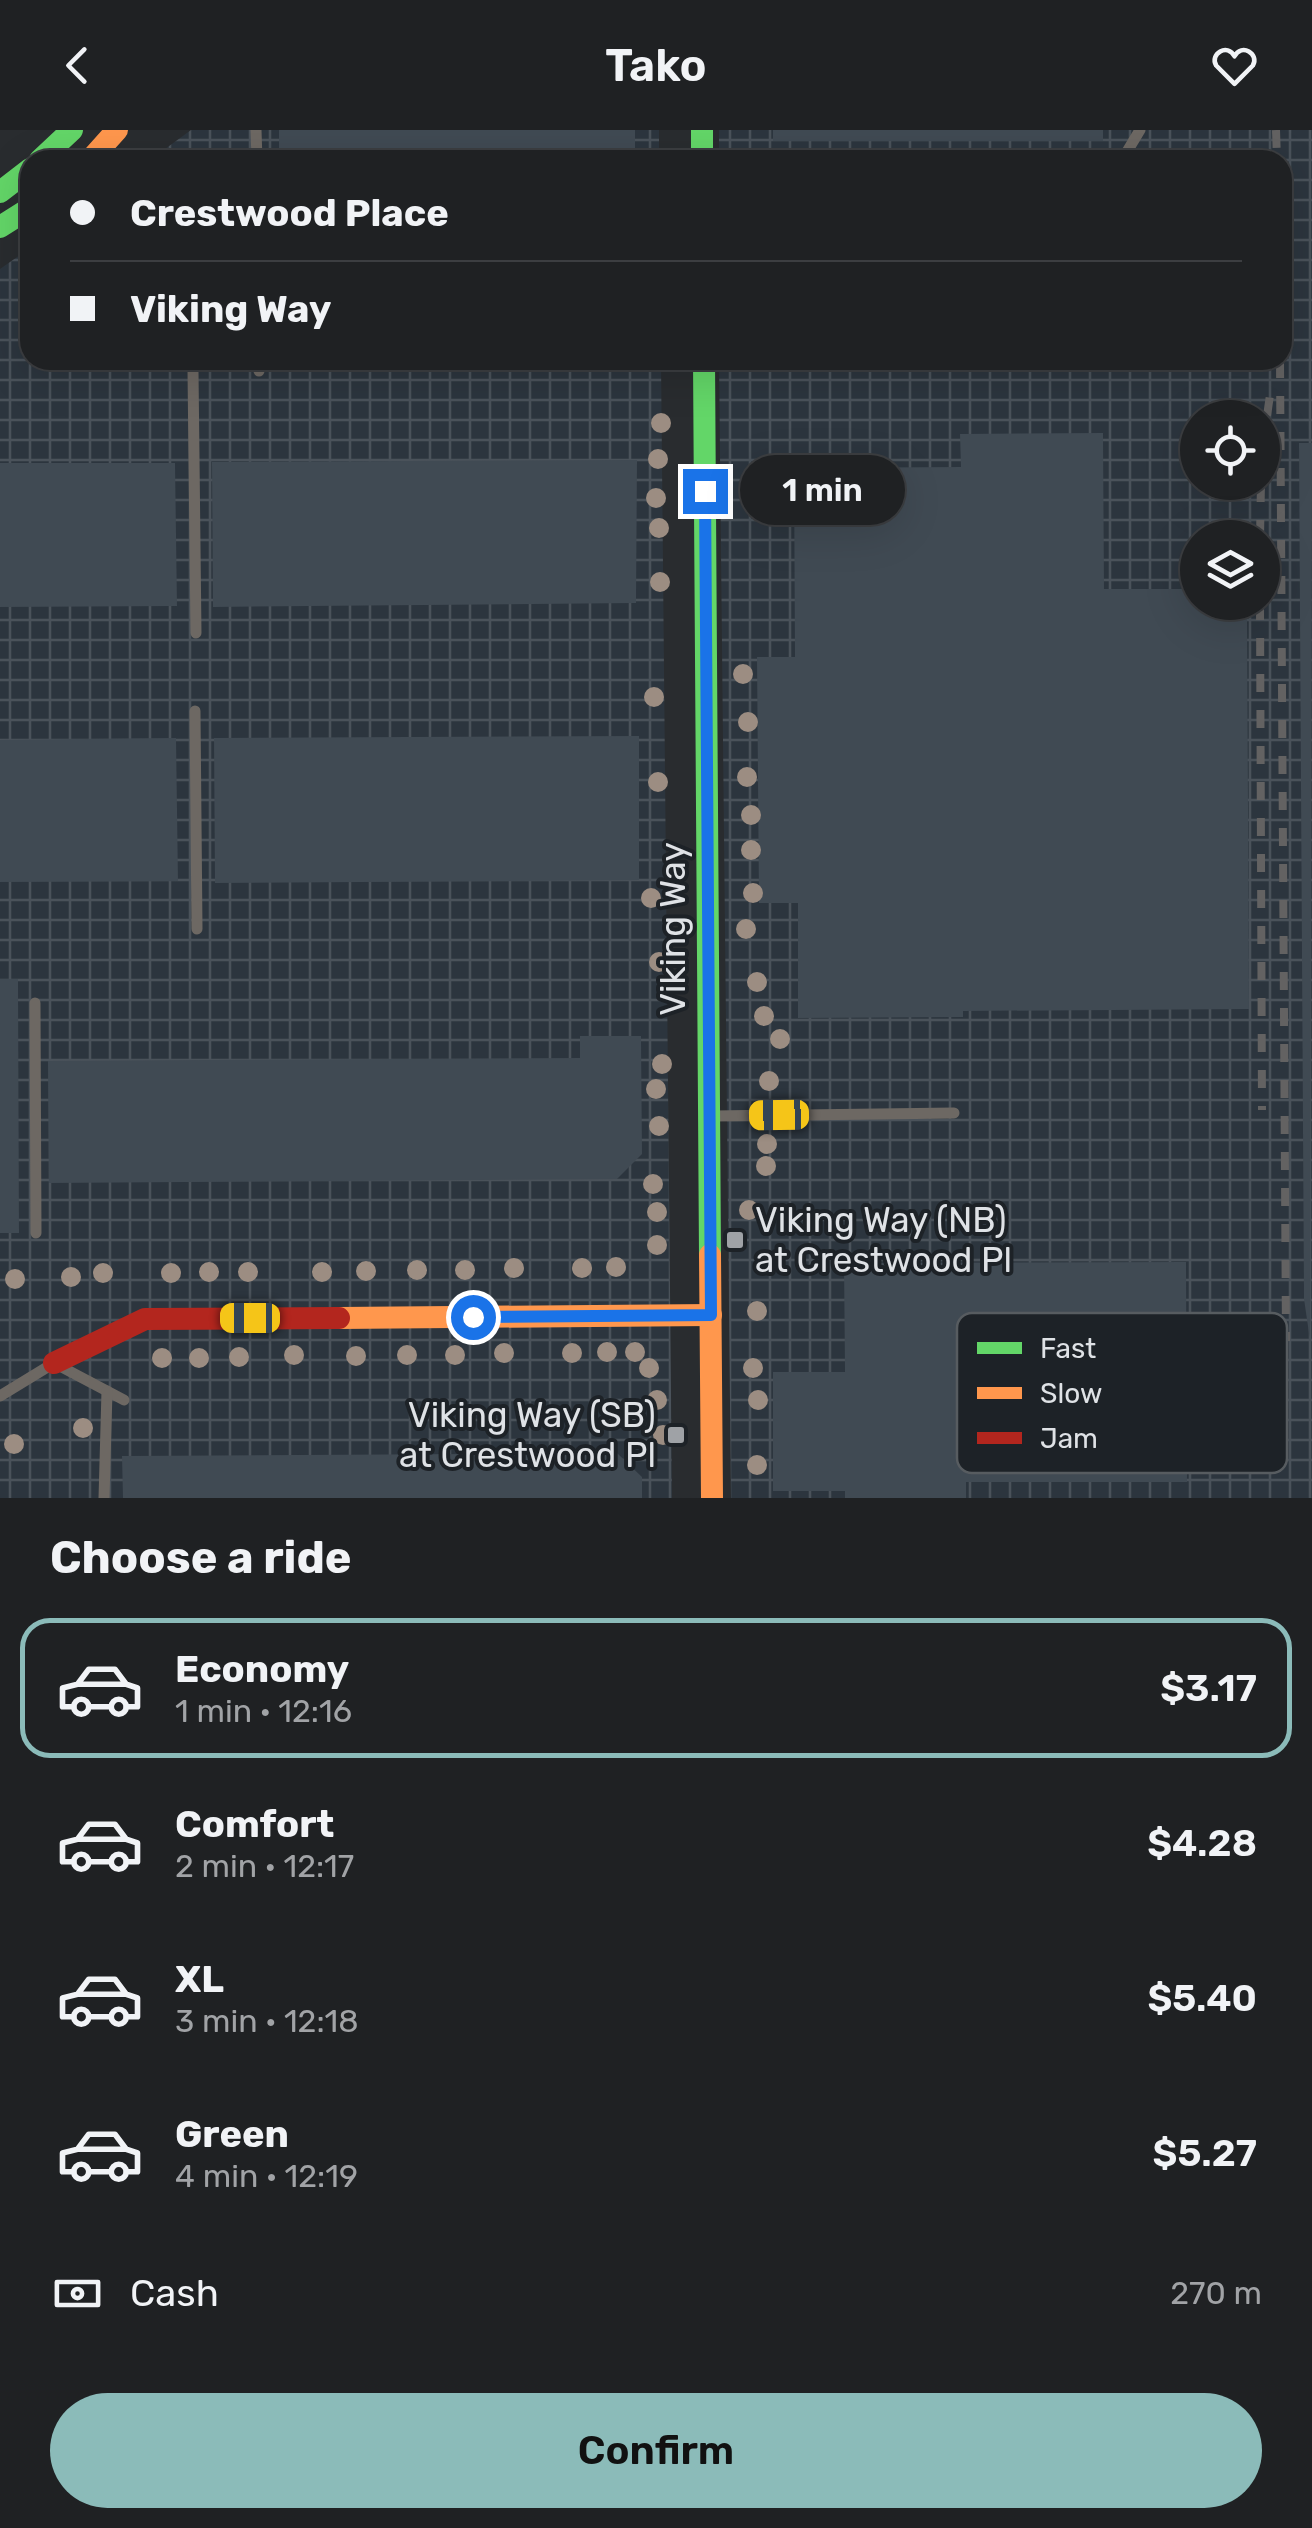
<!DOCTYPE html>
<html lang="en">
<head>
<meta charset="utf-8">
<style>
  :root { --surface:#1f2123; --page:#2c2e30; --text:#f1f3f6; --muted:#a1a3a6; --line:#3c3e41; --accent:#8bbbb9 }
  body { margin:0; font-family:Rubik,sans-serif; background:var(--page); color:var(--text); height:100vh; display:flex; flex-direction:column; font-size:38px; white-space:nowrap }
  * { box-sizing:border-box; margin:0 }
  p { font-size:32px; color:var(--muted) }
  .icon { flex:none; width:55px; height:55px; fill:none; stroke:currentColor; stroke-width:2; stroke-linecap:round; stroke-linejoin:round }
  .map { position:relative; height:1368px; overflow:hidden }
  .side { display:flex; flex-direction:column; background:var(--surface); flex:1 }
  .side>* { flex:none }
  .guide { position:absolute; left:20px; top:20px; width:1272px; height:220px; border-radius:30px; box-shadow:0 10px 40px #0002,0 0 0 2px var(--line); display:grid; align-content:center; height:220px; padding:0 50px; background:var(--surface) }
  .tools { position:absolute; left:1180px; top:270px; display:grid; gap:20px }
  .tools a { display:grid; place-items:center; width:100px; height:100px; border-radius:50%; background:var(--surface); box-shadow:0 10px 40px #0002,0 0 0 2px var(--line); font-size:50px }
  .end { position:absolute; width:45px; height:45px; margin:-22px; border:12px solid #1a73e8; background:#fff; box-shadow:0 0 0 5px #fff }
  .from { border-radius:50% }
  .bubble { position:absolute; height:70px; border-radius:35px; background:var(--surface); box-shadow:0 10px 40px #0002,0 0 0 2px var(--line); font-size:32px; font-weight:600; line-height:70px; text-align:center }
  .car { position:absolute; width:30px; height:60px; margin:-30px -15px; border-radius:12px; box-shadow:0 0 8px 2px #0007; background:linear-gradient(#f5c518 24%,#345 0 40%,#f5c518 0 76%,#345 0 86%,#f5c518 0) }
  .guide b { display:flex; align-items:center; gap:35px; height:95px; font-size:38px }
  .guide b+b { border-top:2px solid var(--line) }
  .guide i { width:25px; height:25px; background:var(--text) }
  ul { padding:0; list-style:none }
  li { display:flex; align-items:center; gap:30px; height:140px; margin:0 20px 15px; padding:0 30px; border:5px solid transparent; border-radius:30px }
  li div { flex:1 }
  li b { display:block; font-size:38px }
  li em { font-style:normal; font-weight:600 }
  li.on { border-color:var(--accent) }
  li>.icon { width:90px; height:90px; stroke-width:1.5 }
  h2 { padding:0 50px; font-size:45px; line-height:120px }
  .pay { display:flex; align-items:center; gap:25px; height:110px; padding:0 50px; font-size:38px }
  .pay p { margin-inline-start:auto }
  .button { display:flex; gap:20px; margin-top:auto; padding:20px 50px }
  .button a { flex:1; height:115px; border-radius:60px; background:var(--accent); color:#111; font-size:40px; font-weight:600; line-height:115px; text-align:center }
  header { display:flex; justify-content:space-between; align-items:center; height:130px; padding:0 50px; background:var(--surface); font-size:45px; font-weight:600 }
  .map>svg:first-child { display:block }
</style>
</head>
<body>
<header><svg class="icon" aria-label="back" viewBox="0 0 24 24"><path d="M15 5l-7 7 7 7"/></svg>Tako<svg class="icon" aria-label="heart" viewBox="0 0 24 24"><path d="M12 20l-8-8c-3-5 5-10 8-4 3-6 11-1 8 4z"/></svg></header>
<div class="map">
<svg width="1312" height="1368" viewBox="0 0 1312 1368">
  <defs>
    <pattern id="industrial-grid" width="8" height="8" patternUnits="userSpaceOnUse" patternTransform="scale(2.5)"><rect width="8" height="8" fill="#2c353e"/><path d="M0 4h8M4 0v8" fill="none" stroke="#4a525a"/></pattern>
  </defs>
  <rect width="100%" height="100%" fill="#292c2f"/>
  <g fill="url(#industrial-grid)" fill-rule="evenodd">
    <polygon points="191,0 659,0 659,30 150,30"/>
    <path d="M719,0H1312V1368H731L719,230H1282V30H719ZM1198,288H1262V352H1198ZM1198,408H1262V472H1198Z"/>
    <polygon points="30,118 30,230 661,230 672,1368 0,1368 0,139"/>
  </g>
  <g fill="#404a53">
    <rect x="279" y="0" width="356" height="30"/>
    <rect x="773" y="0" width="330" height="11"/>
    <polygon points="1103,303 1104,459 1198,459 1198,472 1247,472 1249,879 963,881 963,887 798,888 798,773 759,773 757,527 795,527 794,338 961,337 960,304"/>
    <polygon points="1299,313 1312,313 1310,1210 1304,1169"/>
    <polygon points="637,330 636,473 213,477 212,332"/>
    <polygon points="0,333 175,333 177,476 0,477"/>
    <polygon points="639,606 639,750 215,753 214,608"/>
    <polygon points="176,608 178,751 0,752 0,610"/>
    <polygon points="0,849 18,849 19,1103 0,1103"/>
    <polygon points="580,906 641,906 642,1024 617,1049 49,1053 48,931 580,928"/>
    <polygon points="1186,1132 1187,1352 966,1352 966,1368 845,1368 845,1361 773,1361 773,1242 845,1242 844,1133"/>
    <polygon points="617,1323 642,1347 642,1368 123,1368 122,1326"/>
  </g>
  <g fill="none" stroke-linecap="round" stroke-linejoin="round">
    <g stroke="#6d6863" stroke-width="11">
      <polyline points="256,0 257,30"/>
      <polyline points="1122,30 1140,0"/>
      <polyline points="193,241 196,503"/>
      <polyline points="259,241 259,230"/>
      <polyline points="195,581 197,799"/>
      <polyline points="35,873 36,1103"/>
      <polyline points="714,986 954,983"/>
      <polyline points="0,1266 54,1233 124,1270"/>
      <polyline points="104,1368 107,1261"/>
    </g>
    <g stroke="#63d668" stroke-width="22">
      <polyline points="702,0 702,30"/>
      <polyline points="40,30 72,0"/>
      <polyline points="0,62 30,39"/>
      <polyline points="0,97 30,78"/>
      <polyline points="704,230 710,1125"/>
    </g>
    <g stroke="#ff974d" stroke-width="22">
      <polyline points="90,30 117,0"/>
      <polyline points="710,1125 712,1368"/>
      <polyline points="339,1188 711,1185"/>
    </g>
    <polyline stroke="#b3261e" stroke-width="22" points="54,1233 145,1189 339,1188"/>
    <g stroke="#636262" stroke-width="8" stroke-dasharray="18 18" stroke-linecap="butt">
      <polyline points="1276,0 1277,30"/>
      <polyline points="1280,230 1286,1211"/>
      <polyline points="1262,321 1270,265"/>
      <polyline points="1260,408 1261,352"/>
      <polyline points="1260,472 1262,980"/>
    </g>
  </g>
  <g fill="#9c8d82">
    <circle cx="661" cy="293" r="10"/>
    <circle cx="658" cy="329" r="10"/>
    <circle cx="656" cy="368" r="10"/>
    <circle cx="659" cy="398" r="10"/>
    <circle cx="660" cy="452" r="10"/>
    <circle cx="743" cy="544" r="10"/>
    <circle cx="654" cy="567" r="10"/>
    <circle cx="748" cy="592" r="10"/>
    <circle cx="747" cy="647" r="10"/>
    <circle cx="658" cy="652" r="10"/>
    <circle cx="751" cy="685" r="10"/>
    <circle cx="751" cy="720" r="10"/>
    <circle cx="753" cy="763" r="10"/>
    <circle cx="651" cy="768" r="10"/>
    <circle cx="746" cy="799" r="10"/>
    <circle cx="659" cy="832" r="10"/>
    <circle cx="757" cy="852" r="10"/>
    <circle cx="764" cy="886" r="10"/>
    <circle cx="780" cy="909" r="10"/>
    <circle cx="662" cy="934" r="10"/>
    <circle cx="769" cy="951" r="10"/>
    <circle cx="656" cy="959" r="10"/>
    <circle cx="659" cy="996" r="10"/>
    <circle cx="767" cy="1014" r="10"/>
    <circle cx="766" cy="1036" r="10"/>
    <circle cx="653" cy="1054" r="10"/>
    <circle cx="749" cy="1080" r="10"/>
    <circle cx="657" cy="1082" r="10"/>
    <circle cx="657" cy="1115" r="10"/>
    <circle cx="616" cy="1137" r="10"/>
    <circle cx="514" cy="1138" r="10"/>
    <circle cx="582" cy="1138" r="10"/>
    <circle cx="417" cy="1140" r="10"/>
    <circle cx="465" cy="1140" r="10"/>
    <circle cx="366" cy="1141" r="10"/>
    <circle cx="209" cy="1142" r="10"/>
    <circle cx="248" cy="1142" r="10"/>
    <circle cx="322" cy="1142" r="10"/>
    <circle cx="103" cy="1143" r="10"/>
    <circle cx="171" cy="1143" r="10"/>
    <circle cx="71" cy="1147" r="10"/>
    <circle cx="15" cy="1149" r="10"/>
    <circle cx="757" cy="1181" r="10"/>
    <circle cx="607" cy="1222" r="10"/>
    <circle cx="635" cy="1222" r="10"/>
    <circle cx="504" cy="1223" r="10"/>
    <circle cx="572" cy="1223" r="10"/>
    <circle cx="294" cy="1225" r="10"/>
    <circle cx="407" cy="1225" r="10"/>
    <circle cx="455" cy="1225" r="10"/>
    <circle cx="356" cy="1226" r="10"/>
    <circle cx="239" cy="1227" r="10"/>
    <circle cx="162" cy="1228" r="10"/>
    <circle cx="199" cy="1228" r="10"/>
    <circle cx="649" cy="1238" r="10"/>
    <circle cx="753" cy="1238" r="10"/>
    <circle cx="657" cy="1270" r="10"/>
    <circle cx="758" cy="1270" r="10"/>
    <circle cx="83" cy="1298" r="10"/>
    <circle cx="663" cy="1305" r="10"/>
    <circle cx="14" cy="1314" r="10"/>
    <circle cx="757" cy="1335" r="10"/>
  </g>
  <g fill="none" stroke-linecap="round" stroke-linejoin="round">
    <polyline stroke="#1a73e8" stroke-width="12" points="473,1187 711,1185 705,361"/>
  </g>
  <g fill="#9fa2a6" stroke="#1d2227" stroke-width="4">
    <rect x="725" y="1100" width="20" height="20" rx="5"/>
    <rect x="666" y="1295" width="20" height="20" rx="5"/>
  </g>
  <g text-anchor="middle" stroke-width="8" stroke-linejoin="round" paint-order="stroke">
    <g font-size="35" fill="#dfe2e6" stroke="#1d2227">
      <text transform="translate(673 799) rotate(-90)" y="12">Viking Way</text>
    </g>
    <g font-size="35" fill="#dfe2e6" stroke="#1d2227" text-anchor="start">
      <text x="755" y="1102">Viking Way (NB)<tspan x="755" dy="40">at Crestwood Pl</tspan></text>
      <text x="656" y="1297" text-anchor="end">Viking Way (SB)<tspan x="656" dy="40">at Crestwood Pl</tspan></text>
    </g>
  </g>
  <rect x="957" y="1183" width="330" height="160" rx="15" fill="#1d2227" stroke="#575c60" stroke-width="2.5"/>
  <rect x="977" y="1212" width="45" height="12" fill="#63d668"/>
  <rect x="977" y="1257" width="45" height="12" fill="#ff974d"/>
  <rect x="977" y="1302" width="45" height="12" fill="#b3261e"/>
  <g font-size="28" fill="#dfe2e6">
    <text x="1040" y="1228">Fast</text>
    <text x="1040" y="1273">Slow</text>
    <text x="1040" y="1318">Jam</text>
  </g>
</svg>
<div class="tools">
<a><svg class="icon" aria-label="locate" viewBox="0 0 24 24"><circle cx="12" cy="12" r="6"/><path d="M12 2v4M12 18v4M2 12h4M18 12h4"/></svg></a>
<a><svg class="icon" aria-label="layers" viewBox="0 0 24 24"><path d="M12 4l9 5-9 5-9-5zM3 14l9 5 9-5"/></svg></a>
</div>
<i class="end from" style="left:473px;top:1187px"></i>
<i class="end" style="left:705px;top:361px"></i>
<div class="bubble" style="left:740px;top:325px;width:165px">1 min</div>
<i class="car" style="left:779px;top:985px;rotate:269deg"></i>
<i class="car" style="left:250px;top:1188px;rotate:270deg"></i>
<div class="guide">
<b><i class="from"></i>Crestwood Place</b>
<b><i></i>Viking Way</b>
</div>
</div>
<section class="side">
<h2>Choose a ride</h2>
<ul>
<li class="on"><svg class="icon" aria-label="car" viewBox="0 0 24 24"><path d="M5 17H2v-5l4-1 3-4h7l3 4 3 1v5h-3M9 17h6M6 11h13"/><circle cx="7" cy="17" r="2"/><circle cx="17" cy="17" r="2"/></svg><div><b>Economy</b><p>1 min · 12:16</p></div><em>$3.17</em></li>
<li><svg class="icon" aria-label="car" viewBox="0 0 24 24"><path d="M5 17H2v-5l4-1 3-4h7l3 4 3 1v5h-3M9 17h6M6 11h13"/><circle cx="7" cy="17" r="2"/><circle cx="17" cy="17" r="2"/></svg><div><b>Comfort</b><p>2 min · 12:17</p></div><em>$4.28</em></li>
<li><svg class="icon" aria-label="car" viewBox="0 0 24 24"><path d="M5 17H2v-5l4-1 3-4h7l3 4 3 1v5h-3M9 17h6M6 11h13"/><circle cx="7" cy="17" r="2"/><circle cx="17" cy="17" r="2"/></svg><div><b>XL</b><p>3 min · 12:18</p></div><em>$5.40</em></li>
<li><svg class="icon" aria-label="car" viewBox="0 0 24 24"><path d="M5 17H2v-5l4-1 3-4h7l3 4 3 1v5h-3M9 17h6M6 11h13"/><circle cx="7" cy="17" r="2"/><circle cx="17" cy="17" r="2"/></svg><div><b>Green</b><p>4 min · 12:19</p></div><em>$5.27</em></li>
</ul>
<div class="pay"><svg class="icon" aria-label="cash" viewBox="0 0 24 24"><path d="M3 7h18v10H3z"/><circle cx="12" cy="12" r="2"/></svg>Cash<p>270 m</p></div>
<div class="button"><a>Confirm</a></div>
</section>
</body>
</html>
